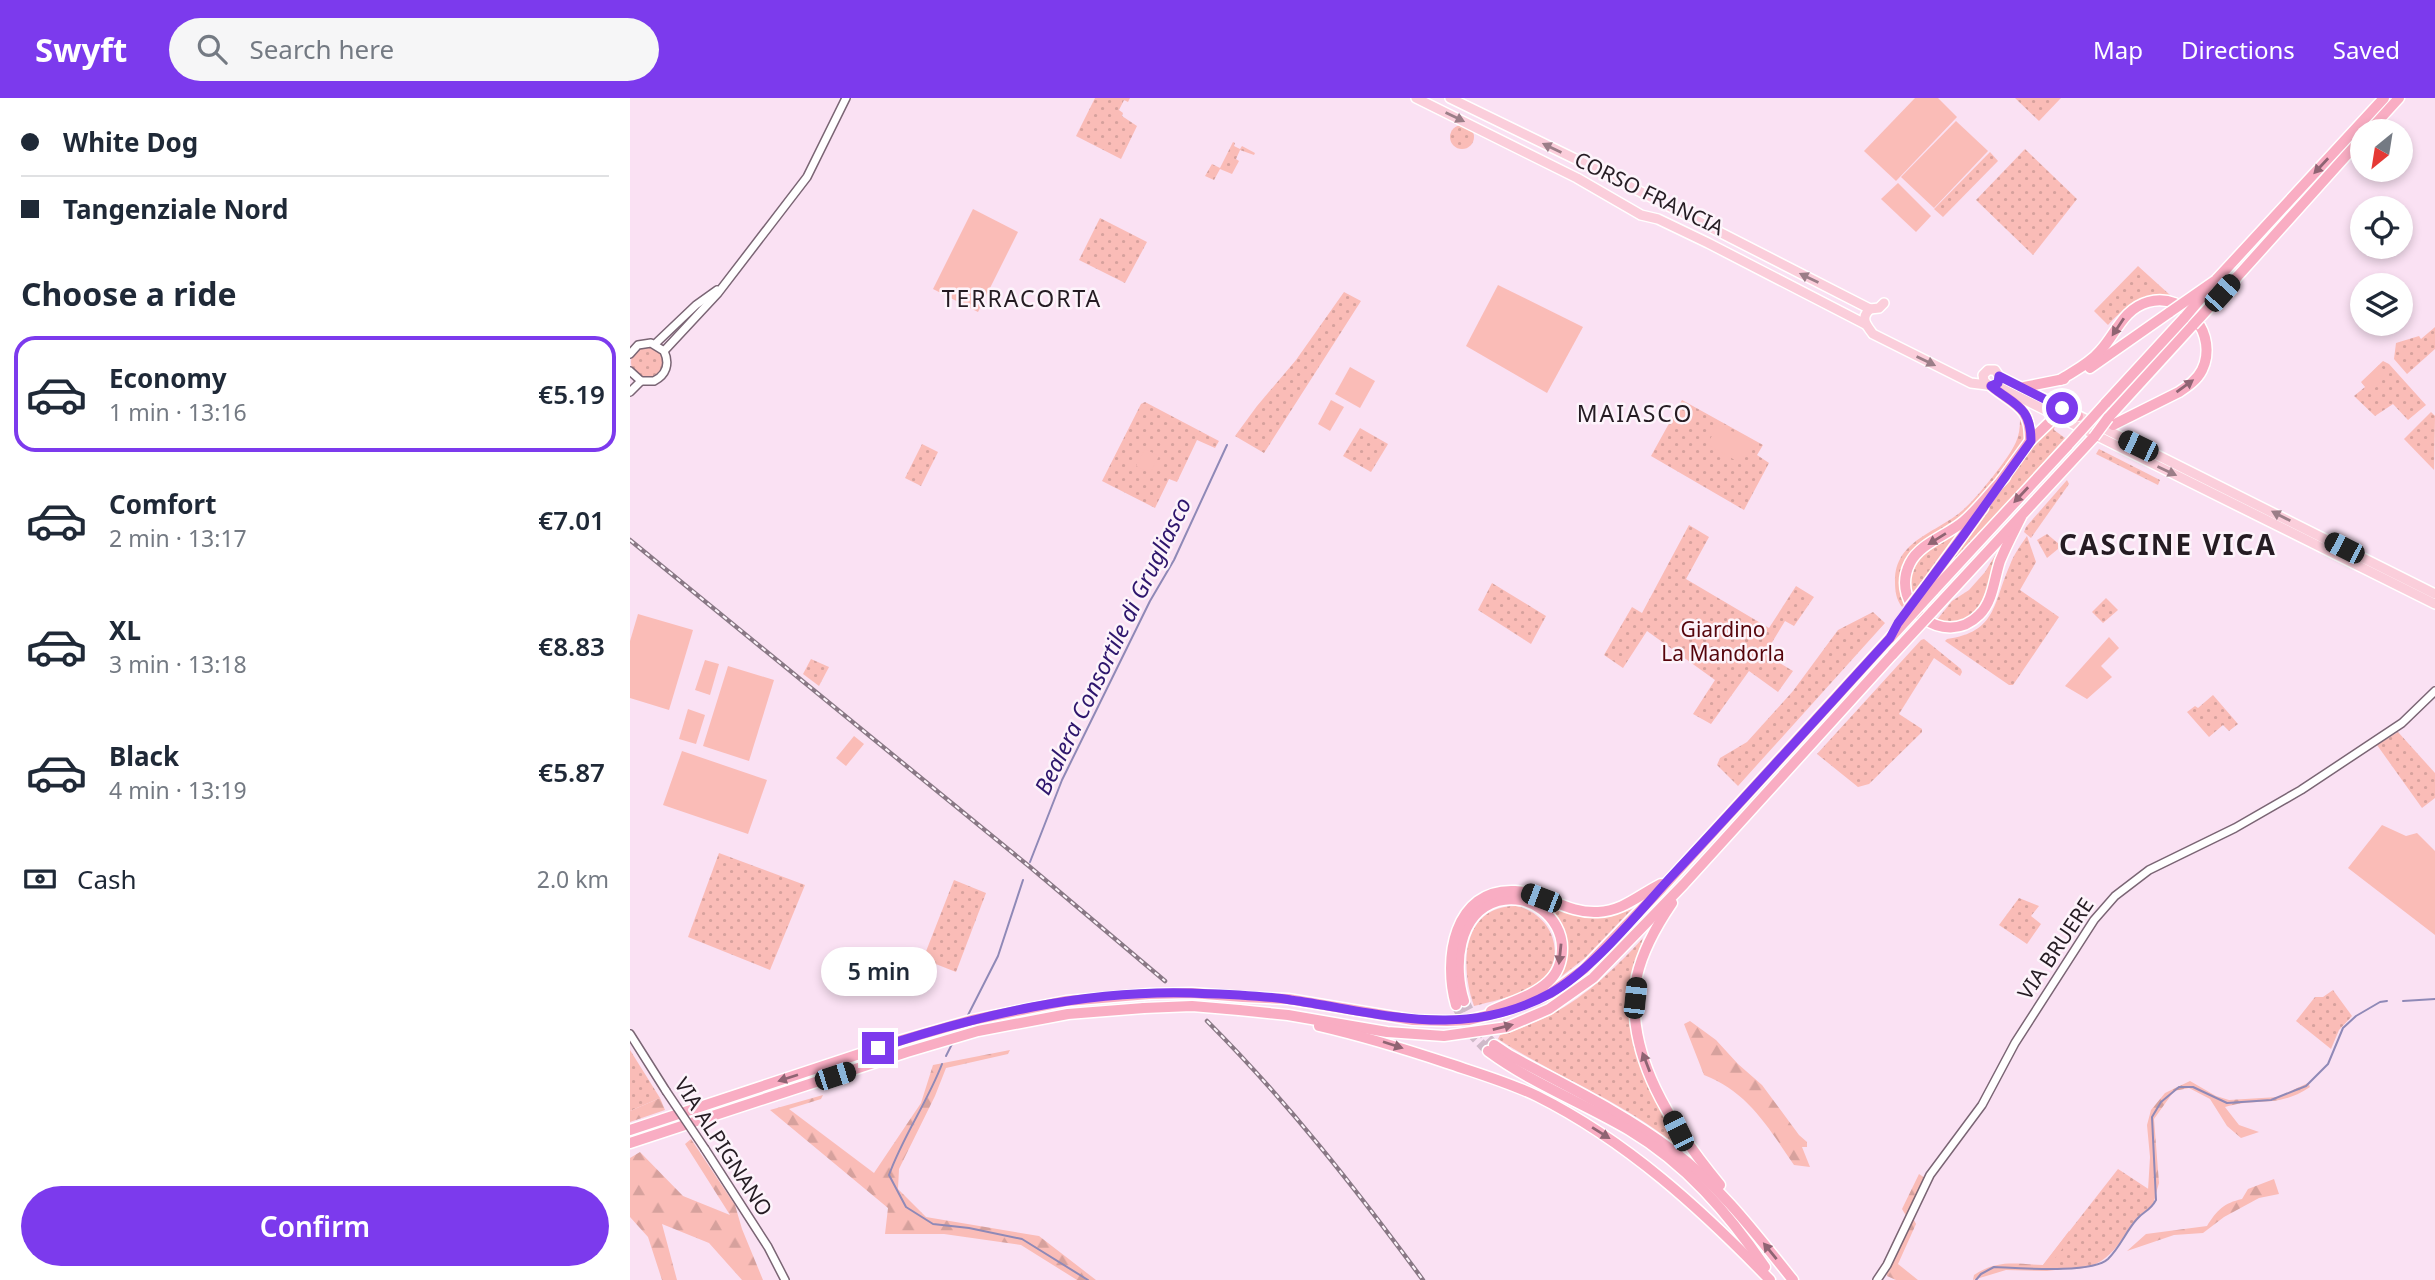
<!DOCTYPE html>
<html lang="en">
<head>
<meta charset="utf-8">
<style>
  :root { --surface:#fff; --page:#f6f6f7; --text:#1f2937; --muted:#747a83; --line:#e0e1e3; --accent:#7c3aed }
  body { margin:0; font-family:"Noto Sans",sans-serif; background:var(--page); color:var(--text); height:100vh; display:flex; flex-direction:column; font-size:26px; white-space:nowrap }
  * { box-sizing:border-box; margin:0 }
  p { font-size:23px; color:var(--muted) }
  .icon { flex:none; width:38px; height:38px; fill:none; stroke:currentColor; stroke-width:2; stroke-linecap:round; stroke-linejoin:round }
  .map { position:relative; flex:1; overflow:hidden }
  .sheet { display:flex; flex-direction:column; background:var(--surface); width:630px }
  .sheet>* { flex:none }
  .hud { display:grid; align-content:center; height:154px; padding:0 21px; background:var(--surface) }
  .needle { width:46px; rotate:210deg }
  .buttons { position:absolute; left:1720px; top:21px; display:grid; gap:14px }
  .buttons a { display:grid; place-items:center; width:63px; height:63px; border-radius:50%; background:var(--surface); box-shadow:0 4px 10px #0003; font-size:35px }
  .end { position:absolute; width:32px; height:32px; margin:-16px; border:9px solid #7c3aed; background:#fff; box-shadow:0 0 0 4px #fff }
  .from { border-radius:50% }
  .bubble { position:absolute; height:49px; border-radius:24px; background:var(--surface); box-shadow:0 4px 10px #0003; font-size:23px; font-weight:600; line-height:49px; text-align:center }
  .car { position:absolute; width:21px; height:42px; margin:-21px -10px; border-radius:9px; box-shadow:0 0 5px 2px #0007; background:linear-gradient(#222 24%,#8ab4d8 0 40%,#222 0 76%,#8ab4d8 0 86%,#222 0) }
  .hud b { display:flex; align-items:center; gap:24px; height:66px; font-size:26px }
  .hud b+b { border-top:2px solid var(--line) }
  .hud i { width:18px; height:18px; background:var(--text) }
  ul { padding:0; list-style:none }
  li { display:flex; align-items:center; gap:21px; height:116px; margin:0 14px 10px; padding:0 7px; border:4px solid transparent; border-radius:21px }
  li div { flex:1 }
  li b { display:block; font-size:26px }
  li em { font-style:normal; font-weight:600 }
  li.current { border-color:var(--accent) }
  li>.icon { width:63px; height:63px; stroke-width:1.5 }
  h2 { padding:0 21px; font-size:32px; line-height:84px }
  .pay { display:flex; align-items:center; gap:18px; height:77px; padding:0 21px; font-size:26px }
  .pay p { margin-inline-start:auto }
  .button { display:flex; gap:14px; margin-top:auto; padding:14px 21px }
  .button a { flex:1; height:80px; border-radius:42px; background:var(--accent); color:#fff; font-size:28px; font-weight:600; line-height:80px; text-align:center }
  header { display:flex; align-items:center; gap:42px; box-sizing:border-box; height:98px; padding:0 35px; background:var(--accent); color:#fff }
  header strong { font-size:33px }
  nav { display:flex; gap:38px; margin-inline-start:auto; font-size:24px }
  .search { width:490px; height:63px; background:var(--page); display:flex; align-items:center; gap:18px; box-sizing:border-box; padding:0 24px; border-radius:38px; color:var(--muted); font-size:26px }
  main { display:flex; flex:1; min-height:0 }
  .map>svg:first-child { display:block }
</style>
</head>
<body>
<header>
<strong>Swyft</strong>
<div class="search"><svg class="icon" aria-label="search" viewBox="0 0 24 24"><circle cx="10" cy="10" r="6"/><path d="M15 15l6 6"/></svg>Search here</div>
<nav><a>Map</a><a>Directions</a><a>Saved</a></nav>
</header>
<main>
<section class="sheet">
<div class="hud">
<b><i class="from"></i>White Dog</b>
<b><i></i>Tangenziale Nord</b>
</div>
<h2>Choose a ride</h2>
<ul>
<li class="current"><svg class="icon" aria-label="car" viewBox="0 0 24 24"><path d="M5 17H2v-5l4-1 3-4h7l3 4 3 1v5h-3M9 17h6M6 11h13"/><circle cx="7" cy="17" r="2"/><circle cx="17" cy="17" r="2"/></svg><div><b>Economy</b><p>1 min · 13:16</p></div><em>€5.19</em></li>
<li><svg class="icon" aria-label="car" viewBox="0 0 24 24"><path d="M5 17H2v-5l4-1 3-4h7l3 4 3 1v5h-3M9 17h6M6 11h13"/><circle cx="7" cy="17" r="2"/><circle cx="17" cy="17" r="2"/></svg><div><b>Comfort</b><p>2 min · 13:17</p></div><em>€7.01</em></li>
<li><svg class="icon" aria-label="car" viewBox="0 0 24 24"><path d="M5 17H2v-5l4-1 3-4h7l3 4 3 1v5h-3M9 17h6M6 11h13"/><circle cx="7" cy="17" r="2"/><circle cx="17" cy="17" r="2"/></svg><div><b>XL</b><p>3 min · 13:18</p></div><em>€8.83</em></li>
<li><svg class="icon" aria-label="car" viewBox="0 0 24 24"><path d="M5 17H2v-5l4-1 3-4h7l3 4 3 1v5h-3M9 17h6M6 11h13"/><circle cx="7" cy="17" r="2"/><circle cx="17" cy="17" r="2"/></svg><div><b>Black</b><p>4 min · 13:19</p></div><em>€5.87</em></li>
</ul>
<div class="pay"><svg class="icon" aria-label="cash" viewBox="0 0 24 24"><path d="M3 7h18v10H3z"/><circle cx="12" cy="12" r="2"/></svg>Cash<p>2.0 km</p></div>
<div class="button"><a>Confirm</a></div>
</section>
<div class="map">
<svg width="1805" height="1182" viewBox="0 0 1805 1182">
  <defs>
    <pattern id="green-dots" width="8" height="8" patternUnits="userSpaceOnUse" patternTransform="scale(1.75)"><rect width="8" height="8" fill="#fabcb7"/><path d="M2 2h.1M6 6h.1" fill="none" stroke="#d6a19d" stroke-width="1.8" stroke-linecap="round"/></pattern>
    <pattern id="forest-firs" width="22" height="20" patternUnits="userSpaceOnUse" patternTransform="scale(1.75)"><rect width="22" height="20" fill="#fabcb7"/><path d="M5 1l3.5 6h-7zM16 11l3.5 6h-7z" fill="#d6a19d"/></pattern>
  </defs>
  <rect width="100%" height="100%" fill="#fae1f3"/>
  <g fill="url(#green-dots)">
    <polygon points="465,0 500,0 498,4 494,2 489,12 493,15 492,18 507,28 491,61 446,38"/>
    <polygon points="1385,0 1431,0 1409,23"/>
    <circle cx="832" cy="39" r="12"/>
    <polygon points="603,44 605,45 604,48 610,51 612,48 625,55 624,57 610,52 606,61 609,63 602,76 590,71 584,82 575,78 582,66 590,70"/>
    <polygon points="1395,51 1447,101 1403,157 1346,102"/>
    <polygon points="1360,54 1368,63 1313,119 1304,111"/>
    <polygon points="470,120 517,144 495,185 449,162"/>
    <path d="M1508,168L1540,197C1511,198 1498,205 1478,227L1464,213Z"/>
    <polygon points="714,194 731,203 634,355 605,338 627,308 666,262"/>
    <polygon points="1805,229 1805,251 1777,276 1764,261 1766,245 1789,238 1791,241"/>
    <circle cx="17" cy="264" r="16"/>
    <polygon points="1753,263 1759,266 1796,307 1778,322 1763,306 1745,318 1724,298 1735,289 1731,284"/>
    <polygon points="1052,302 1133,347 1127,357 1139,365 1114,412 1021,358"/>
    <polygon points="515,304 589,343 585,350 567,342 547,384 539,381 525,410 472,383 511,306"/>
    <polygon points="1801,314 1805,318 1804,372 1774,341"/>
    <path d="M1394,319L1397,327L1394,349L1334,419L1307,438L1272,481L1271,491L1275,505L1272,509C1266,501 1265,493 1265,483C1265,442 1307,435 1333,412C1346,401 1380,359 1386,344C1389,337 1390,330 1390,322Z"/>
    <polygon points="1425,327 1424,332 1435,340 1309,481 1390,365 1416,332"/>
    <polygon points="730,330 758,346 741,374 713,358"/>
    <polygon points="292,346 308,354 291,388 275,380"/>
    <polygon points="1469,351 1530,382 1528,387 1466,356"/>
    <polygon points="1437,382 1439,386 1401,440 1394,434 1396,429"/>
    <polygon points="1059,427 1079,439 1056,481 1139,530 1166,488 1184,499 1164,528 1155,523 1135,556 1163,573 1148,594 1119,573 1081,626 1063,616 1085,582 1017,533 993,570 974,557 1002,509 1012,515"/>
    <path d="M1336,427L1288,493L1281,500C1280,492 1278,484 1279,477C1283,453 1317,439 1336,427Z"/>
    <polygon points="1417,436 1429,446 1428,451 1417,460 1407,442"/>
    <path d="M1397,438L1406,464L1390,492L1429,519L1383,587H1379L1315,543L1317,541C1367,534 1363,505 1380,467C1384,456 1390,448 1397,438Z"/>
    <path d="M1370,449C1367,471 1360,509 1339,521C1329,527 1317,524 1306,523L1322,503L1339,492L1355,474Z"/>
    <polygon points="862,485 916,518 901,546 848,512"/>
    <polygon points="1476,500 1488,512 1473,525 1462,514"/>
    <polygon points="1243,514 1255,525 1108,688 1087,667 1090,660 1117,644 1163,593 1208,532"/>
    <polygon points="1294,541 1331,571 1332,574 1330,578 1327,576 1304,560 1269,616 1292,631 1292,634 1239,686 1228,689 1187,656 1291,542"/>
    <polygon points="181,561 199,569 189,588 173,576"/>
    <polygon points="1583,597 1608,626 1599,633 1593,627 1579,639 1557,614 1565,608 1568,610"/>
    <polygon points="1768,634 1805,675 1805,700 1792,710 1747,647"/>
    <polygon points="89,755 175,787 140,872 58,839"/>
    <polygon points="324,782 356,795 326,874 293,861"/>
    <polygon points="1389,800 1409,808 1401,818 1411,826 1397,846 1369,827"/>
    <path d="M886,808C923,815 941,863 906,887C888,898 864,903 844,908C830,869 831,808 886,808Z"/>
    <path d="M918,809C948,820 972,822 1002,811L955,860L928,881C941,854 938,831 918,809Z"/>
    <path d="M1013,840L1002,879L1000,898L1002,936L1011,965L1053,1053C999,1006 928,980 868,941L870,937C932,919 970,887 1013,840Z"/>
    <polygon points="1703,892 1722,918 1709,932 1701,951 1666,923 1685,899 1693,899"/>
    <polygon points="0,952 30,1000 0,1013"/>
    <path d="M1488,1071L1526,1096L1522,1109C1507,1118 1505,1122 1495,1137C1473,1171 1452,1176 1413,1167Z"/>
  </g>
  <g fill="url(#forest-firs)">
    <path d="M1060,923L1086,942L1108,966L1132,987L1169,1037L1177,1044V1049H1172L1180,1069L1164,1067C1138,1029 1118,994 1074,977L1054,926Z"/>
    <polygon points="380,952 378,956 316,970 305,998 269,1071 268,1091 296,1119 409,1138 466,1182 447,1182 391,1147 314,1136 255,1136 258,1110 140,1012 193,997 191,1001 159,1011 244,1075 291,1005 303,967"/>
    <path d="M1560,983L1586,998L1599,1002L1648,999L1678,985L1680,989C1647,1011 1628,999 1595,1009L1609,1027L1629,1034L1611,1040L1597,1028L1580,1001L1559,990L1544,993L1524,1021L1529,1085L1522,1109H1517L1520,1059L1517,1027L1521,1012L1535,995Z"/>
    <polygon points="30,1000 35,1012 0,1024 0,1013"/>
    <polygon points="61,1041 105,1107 112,1131 133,1182 112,1182 79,1145 32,1126 47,1182 32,1182 18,1139 0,1119 0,1060 10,1054 53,1098 100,1117 55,1046"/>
    <polygon points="1289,1076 1298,1082 1281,1116 1286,1126 1268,1166 1288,1182 1266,1182 1257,1178 1257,1167 1278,1121 1272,1111"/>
    <path d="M1644,1081L1649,1096L1629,1100L1594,1119L1573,1135L1544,1137L1497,1153L1516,1136L1577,1128C1587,1112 1594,1105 1612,1101L1618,1091Z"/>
    <path d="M1439,1133L1443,1137L1419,1168L1442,1170L1417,1173L1376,1172L1343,1182L1344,1177C1368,1161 1386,1166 1413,1167Z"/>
  </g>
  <g fill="#fabcb7">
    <polygon points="1285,0 1308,0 1327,19 1266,83 1234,53"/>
    <polygon points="1326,23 1358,53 1304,110 1271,79"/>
    <polygon points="1268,85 1301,118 1286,134 1251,101"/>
    <polygon points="343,111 388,134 348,214 303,191"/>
    <polygon points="868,187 953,229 917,295 836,248"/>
    <polygon points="1749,267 1758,276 1741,294 1732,285"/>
    <polygon points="720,269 745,283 730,310 705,296"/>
    <polygon points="701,302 714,309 700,333 688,326"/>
    <polygon points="1089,326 1122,344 1110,365 1077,346"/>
    <polygon points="515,351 529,358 520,375 506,368"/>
    <polygon points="8,516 63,532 39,612 0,600 0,543"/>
    <polygon points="1479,539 1489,550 1471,568 1482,579 1457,601 1435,588"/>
    <polygon points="75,562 89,566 80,597 65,592"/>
    <polygon points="98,568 144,582 119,663 73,648"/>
    <polygon points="58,611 75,617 66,646 49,641"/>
    <polygon points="224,638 234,646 216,668 206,660"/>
    <polygon points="52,653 137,682 118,736 33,707"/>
    <polygon points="1752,727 1776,738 1787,735 1805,753 1805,837 1718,770"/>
  </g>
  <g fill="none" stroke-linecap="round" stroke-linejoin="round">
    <g stroke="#8f89b7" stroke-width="2">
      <polyline points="400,764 432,682 520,503 544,462 597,347"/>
      <polyline points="1773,903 1805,901"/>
      <polyline points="336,921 368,858 393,782"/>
      <polyline points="316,958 323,944"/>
      <path d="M312,966C297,1005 273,1038 259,1077L276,1109L303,1126L339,1130L392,1141L458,1182"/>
      <path d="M1346,1182L1351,1176L1364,1169C1389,1170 1462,1176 1478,1161C1491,1148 1496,1133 1507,1121C1514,1113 1520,1113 1526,1102L1522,1019L1531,1004L1549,989H1563L1597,1005L1641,1002L1676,988L1698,966L1713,930L1726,918L1750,904L1757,903"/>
    </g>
    <g stroke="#cfbac9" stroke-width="10" stroke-dasharray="10 5" stroke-linecap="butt">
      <polyline points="834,903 848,930 864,947"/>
      <polyline points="826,907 840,934 858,953"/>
    </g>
    <defs>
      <g id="minor">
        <polyline points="25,246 66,207 87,192"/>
        <polyline points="34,253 88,195 177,79 216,0"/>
        <path d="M0,256L8,247L21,245L34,253C40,266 36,277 24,283H11L0,273"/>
        <polyline points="0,294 11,283"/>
        <polyline points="0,936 36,993"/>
        <polyline points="75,1051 138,1149 155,1182"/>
        <polyline points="1247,1182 1257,1167 1300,1077 1352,1007 1385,945 1464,822 1485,798 1519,772 1605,730 1671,692 1772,625 1805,593"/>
      </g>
      <g id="major">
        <polyline points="786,0 947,80 1011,117 1028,121 1078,145 1235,226"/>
        <polyline points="820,0 968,72 1240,211"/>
        <path d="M1240,211C1230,220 1236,227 1243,236L1341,285L1357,287"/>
        <polyline points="1240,211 1249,210 1254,205"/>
        <polyline points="1358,287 1354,283 1353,277 1358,272 1365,272 1369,278 1805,496"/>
        <polyline points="1365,287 1805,506"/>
      </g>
      <g id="highway">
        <polyline points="1739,33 1769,0"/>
        <polyline points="1607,179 1732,40"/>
        <polyline points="1586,182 1754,0"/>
        <polyline points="1460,270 1540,214"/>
        <path d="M1430,282C1444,273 1459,266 1470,253C1486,236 1493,211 1518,204C1556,193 1589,238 1572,272C1567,282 1558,288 1549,294L1483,327"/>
        <path d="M1361,288C1384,307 1401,308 1400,343"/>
        <polyline points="1394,289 1434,281"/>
        <polyline points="1475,306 1555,219"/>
        <polyline points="1478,320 1563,227"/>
        <path d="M1375,379C1361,393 1349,410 1334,423C1318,437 1290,445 1280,465C1258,509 1315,551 1349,517C1363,504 1364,481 1370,463C1376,448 1384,433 1391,419"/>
        <polyline points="1371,383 1400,343 1426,318 1448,318"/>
        <polyline points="1296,488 1353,410"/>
        <polyline points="1303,493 1438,347"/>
        <polyline points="1302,514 1464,339"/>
        <path d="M1042,805C1027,827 1013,851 1007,878C992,956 1044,1031 1090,1087"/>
        <polyline points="613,899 658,901 783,922 817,923 839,922 875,913 921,895 954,871 1032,790 1260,540"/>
        <path d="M834,903C823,869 827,815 868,803C899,794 932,819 932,850C932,863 928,875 918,884C903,898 880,904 861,913"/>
        <path d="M826,907C813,862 823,790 885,793C914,794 937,816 968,814C993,813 1009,797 1031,786"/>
        <polyline points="609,912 658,917 757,934 814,938 877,929 919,911 963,880 1054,786 1263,556"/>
        <path d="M689,928C732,938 775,951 817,965C847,975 878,984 907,998C997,1043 1071,1111 1140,1182"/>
        <path d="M864,947L879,957C934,987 992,1014 1042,1052C1090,1088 1126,1136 1163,1182"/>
        <path d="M858,953C901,985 953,1005 999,1032C1056,1066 1098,1115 1135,1169"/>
        <polyline points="0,1032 272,942 342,922 436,903 519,896"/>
        <polyline points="0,1045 277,954 348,933 438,916 514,910"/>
      </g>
    </defs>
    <use href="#minor" stroke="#7a6574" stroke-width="10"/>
    <use href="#major" stroke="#fff" stroke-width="12"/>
    <use href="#highway" stroke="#fff" stroke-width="13"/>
    <use href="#minor" stroke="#fff" stroke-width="7"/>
    <use href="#major" stroke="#fbcedb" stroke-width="9"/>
    <use href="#highway" stroke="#f9adc3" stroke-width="10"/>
    <defs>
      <g id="rail">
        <polyline points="0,442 400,769 535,883"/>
        <path d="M577,923C657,1003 726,1091 793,1182"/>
      </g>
    </defs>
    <use href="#rail" stroke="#897885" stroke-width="4.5"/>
    <use href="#rail" stroke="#fdf4fb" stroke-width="2" stroke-dasharray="5" stroke-linecap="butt"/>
    <defs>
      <polyline id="minor-bridge" points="36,993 75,1051"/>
      <g id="highway-bridge">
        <polyline points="1540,214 1586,182"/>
        <polyline points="1555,219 1577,193"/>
        <polyline points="1563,227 1607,179"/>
        <polyline points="1464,339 1478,320"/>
        <polyline points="1438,347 1475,306"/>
        <polyline points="1279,510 1296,488"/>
        <polyline points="1260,540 1303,493"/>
        <polyline points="1263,556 1302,514"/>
        <polyline points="519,896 562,895 613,899"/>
        <polyline points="514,910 562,908 609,912"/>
      </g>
    </defs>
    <use href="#minor-bridge" stroke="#7a6574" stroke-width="10" stroke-linecap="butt"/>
    <use href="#highway-bridge" stroke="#fff" stroke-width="13" stroke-linecap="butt"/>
    <use href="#minor-bridge" stroke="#fff" stroke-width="7"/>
    <use href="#highway-bridge" stroke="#f9adc3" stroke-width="10"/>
  </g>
  <defs><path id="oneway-solid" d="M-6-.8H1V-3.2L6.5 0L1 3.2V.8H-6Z" transform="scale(1.75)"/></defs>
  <g fill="#9b7e88">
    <use href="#oneway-solid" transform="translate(825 19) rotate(26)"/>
    <use href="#oneway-solid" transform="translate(922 50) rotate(-154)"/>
    <use href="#oneway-solid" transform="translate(1179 180) rotate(-154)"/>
    <use href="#oneway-solid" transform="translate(1296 263) rotate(26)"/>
    <use href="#oneway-solid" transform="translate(1537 373) rotate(25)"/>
    <use href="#oneway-solid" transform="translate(1651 418) rotate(-153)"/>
  </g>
  <g fill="#8f6473">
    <use href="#oneway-solid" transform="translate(1691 68) rotate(133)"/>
    <use href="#oneway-solid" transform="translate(1488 229) rotate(124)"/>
    <use href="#oneway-solid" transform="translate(1555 288) rotate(-36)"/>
    <use href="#oneway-solid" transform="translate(1391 397) rotate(133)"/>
    <use href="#oneway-solid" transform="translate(1307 441) rotate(148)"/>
    <use href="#oneway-solid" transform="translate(930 856) rotate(96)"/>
    <use href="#oneway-solid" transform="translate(873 929) rotate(-14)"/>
    <use href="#oneway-solid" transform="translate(763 947) rotate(18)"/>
    <use href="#oneway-solid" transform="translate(1016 964) rotate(-111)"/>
    <use href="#oneway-solid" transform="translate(158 980) rotate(162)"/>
    <use href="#oneway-solid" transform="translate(971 1035) rotate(32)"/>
    <use href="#oneway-solid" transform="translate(1140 1153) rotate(-129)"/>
  </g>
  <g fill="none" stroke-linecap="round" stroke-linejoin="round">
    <path stroke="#7c3aed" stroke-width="9" d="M248,950C348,917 455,892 561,895C592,896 631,897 661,902C752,915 834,943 921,895C962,872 1007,816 1040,780C1114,701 1187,620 1260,540L1268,525L1333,438L1401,343C1401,308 1384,307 1361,288L1368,285L1369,278L1432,310"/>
  </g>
  <g text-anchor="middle" stroke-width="5" stroke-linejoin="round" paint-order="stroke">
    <g font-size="21" fill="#251c23" stroke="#fdf4fb">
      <text transform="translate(1019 96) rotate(26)" y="7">CORSO FRANCIA</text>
      <text transform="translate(1426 851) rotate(-56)" y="7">VIA BRUERE</text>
      <text transform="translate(93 1049) rotate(57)" y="7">VIA ALPIGNANO</text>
    </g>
    <g font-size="21" fill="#56050c" stroke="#fdf4fb">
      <text x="1093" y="539">Giardino<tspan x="1093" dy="24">La Mandorla</tspan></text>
    </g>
    <g font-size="23" letter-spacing="2" fill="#251c23" stroke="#fdf4fb">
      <text x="392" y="209">TERRACORTA</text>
      <text x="1005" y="324">MAIASCO</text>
    </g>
    <g font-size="23" font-style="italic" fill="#2e166d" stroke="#fdf4fb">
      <text transform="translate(483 548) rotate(-64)" y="8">Bealera Consortile di Grugliasco</text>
    </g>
    <g font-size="28" font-weight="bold" letter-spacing="2" fill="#251c23" stroke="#fdf4fb">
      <text x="1538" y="457">CASCINE VICA</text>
    </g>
  </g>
</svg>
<div class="buttons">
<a><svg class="needle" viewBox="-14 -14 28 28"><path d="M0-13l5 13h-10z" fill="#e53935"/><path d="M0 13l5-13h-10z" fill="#747a83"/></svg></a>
<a><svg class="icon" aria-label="locate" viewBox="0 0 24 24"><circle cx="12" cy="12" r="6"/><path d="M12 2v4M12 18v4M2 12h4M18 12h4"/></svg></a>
<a><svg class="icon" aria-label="layers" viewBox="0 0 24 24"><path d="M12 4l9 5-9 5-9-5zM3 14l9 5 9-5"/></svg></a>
</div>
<i class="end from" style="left:1432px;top:310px"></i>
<i class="end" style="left:248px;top:950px"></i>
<div class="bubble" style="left:191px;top:849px;width:116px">5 min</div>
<i class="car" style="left:1592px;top:195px;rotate:42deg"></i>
<i class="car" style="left:1508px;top:348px;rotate:296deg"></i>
<i class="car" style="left:1714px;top:450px;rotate:297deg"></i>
<i class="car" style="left:911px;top:800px;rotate:291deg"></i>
<i class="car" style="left:1005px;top:900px;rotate:6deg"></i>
<i class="car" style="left:205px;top:978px;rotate:72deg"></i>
<i class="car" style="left:1048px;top:1033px;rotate:334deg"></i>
</div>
</main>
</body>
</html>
